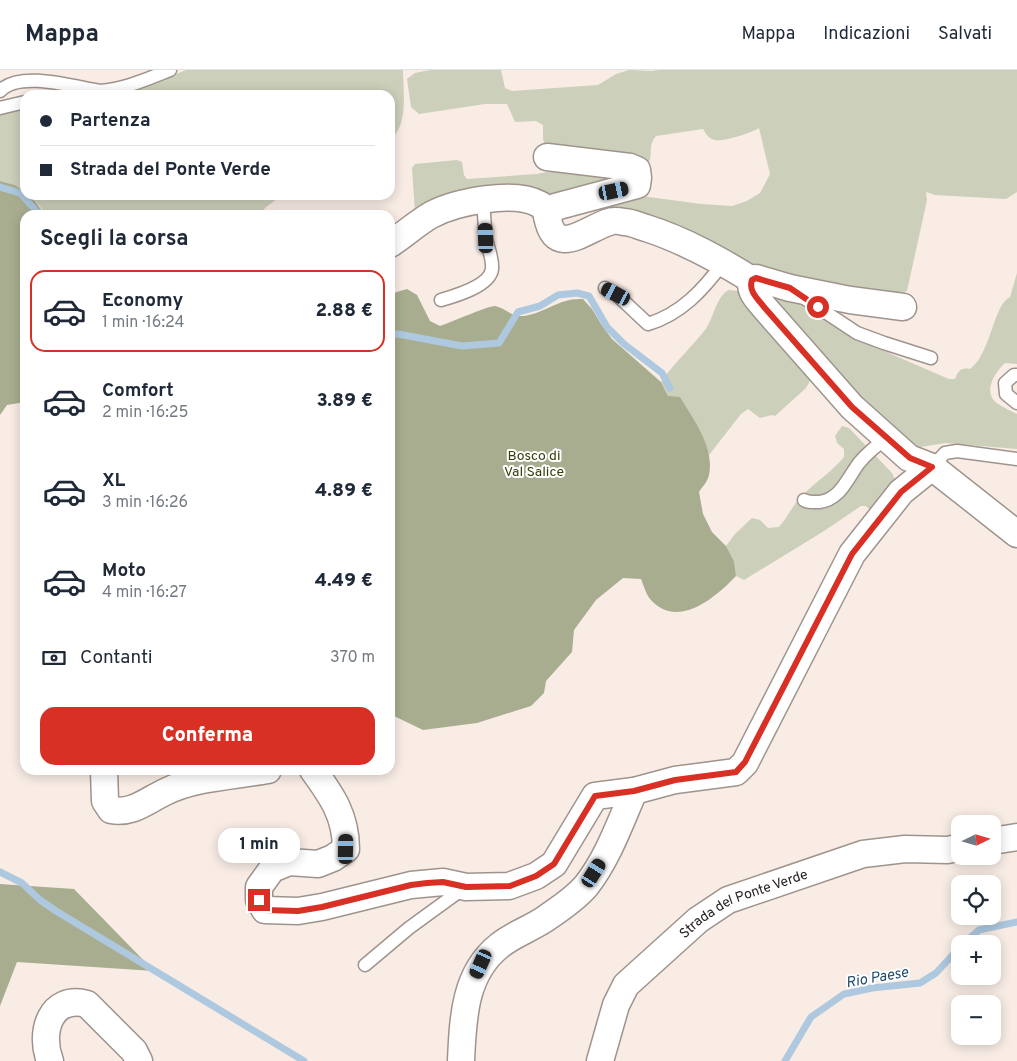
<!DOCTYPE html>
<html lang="it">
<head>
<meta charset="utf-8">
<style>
  :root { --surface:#fff; --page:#f6f6f7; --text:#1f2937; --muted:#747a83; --line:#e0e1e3; --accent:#d93025 }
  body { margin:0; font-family:Overpass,sans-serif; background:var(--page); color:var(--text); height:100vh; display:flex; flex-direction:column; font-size:19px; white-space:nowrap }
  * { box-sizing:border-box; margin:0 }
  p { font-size:16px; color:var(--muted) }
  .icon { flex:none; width:28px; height:28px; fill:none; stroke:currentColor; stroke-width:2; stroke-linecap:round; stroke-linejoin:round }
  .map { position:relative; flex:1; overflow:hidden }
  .side { position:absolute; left:20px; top:140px; width:375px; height:565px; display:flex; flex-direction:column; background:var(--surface); border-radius:15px; box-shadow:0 2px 12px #0003 }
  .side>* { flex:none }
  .top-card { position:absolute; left:20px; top:20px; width:375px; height:110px; border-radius:15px; box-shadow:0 2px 12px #0003; display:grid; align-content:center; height:110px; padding:0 20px; background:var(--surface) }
  .needle { width:32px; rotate:85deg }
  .tools { position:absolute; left:951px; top:745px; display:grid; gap:10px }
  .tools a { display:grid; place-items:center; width:50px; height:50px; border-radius:10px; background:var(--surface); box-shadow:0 2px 12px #0003; font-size:25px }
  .end { position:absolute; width:22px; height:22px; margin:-11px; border:6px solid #d93025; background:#fff; box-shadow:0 0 0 2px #fff }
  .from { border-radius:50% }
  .bubble { position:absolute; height:35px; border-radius:15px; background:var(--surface); box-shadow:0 2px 12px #0003; font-size:16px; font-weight:800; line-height:35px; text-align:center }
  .car { position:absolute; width:15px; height:30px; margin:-15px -8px; border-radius:6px; box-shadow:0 0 4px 1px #0007; background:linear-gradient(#222 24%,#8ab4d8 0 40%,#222 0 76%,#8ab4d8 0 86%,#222 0) }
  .top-card b { display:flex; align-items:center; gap:18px; height:48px; font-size:19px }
  .top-card b+b { border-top:1px solid var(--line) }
  .top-card i { width:12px; height:12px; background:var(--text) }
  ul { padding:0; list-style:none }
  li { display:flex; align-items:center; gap:15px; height:82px; margin:0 10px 8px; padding:0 10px; border:2px solid transparent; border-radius:15px }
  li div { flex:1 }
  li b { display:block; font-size:19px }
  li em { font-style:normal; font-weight:800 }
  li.current { border-color:var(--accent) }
  li>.icon { width:45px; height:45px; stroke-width:1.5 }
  h2 { padding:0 20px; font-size:22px; line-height:60px }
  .pay { display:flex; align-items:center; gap:12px; height:55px; padding:0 20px; font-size:19px }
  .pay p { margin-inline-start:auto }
  .primary-button { display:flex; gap:10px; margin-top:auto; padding:10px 20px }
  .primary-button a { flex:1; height:58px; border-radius:15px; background:var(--accent); color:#fff; font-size:20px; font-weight:800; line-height:58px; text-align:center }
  header { display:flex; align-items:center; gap:30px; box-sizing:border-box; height:70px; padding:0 25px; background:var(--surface); border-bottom:1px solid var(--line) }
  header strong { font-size:24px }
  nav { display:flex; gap:28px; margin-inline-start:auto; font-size:18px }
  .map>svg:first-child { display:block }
</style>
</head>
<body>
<header>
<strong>Mappa</strong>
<nav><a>Mappa</a><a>Indicazioni</a><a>Salvati</a></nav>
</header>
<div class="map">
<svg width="1017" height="991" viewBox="0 0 1017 991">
  <rect width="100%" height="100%" fill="#f8ece5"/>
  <g fill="#cccfb9">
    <path d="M186,0H403C403,19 409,57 390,69V25H123Z"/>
    <path d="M430,0H501L505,18L512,21L598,15L616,4L629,0L652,1L659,0H1017V122L1006,129L935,125L926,122L927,130L907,221L896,225L783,212L606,139L605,133L634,125L701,134L732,136L747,131L760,123L770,104L759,58C752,63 723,72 715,70C709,69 706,64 703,59L656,66C647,77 654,84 648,94L546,80L543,69V55L536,51L515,52L507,34H485L419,44L411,37L407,9L415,3Z"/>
    <polygon points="25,27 25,122 15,115 0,111 0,34"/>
    <polygon points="457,90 462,92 464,105 467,109 537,104 561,99 620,108 563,129 415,142 412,98 415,94"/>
    <polygon points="30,125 282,125 265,138 260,145 47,145"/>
    <path d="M1017,203V294L1005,293C994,303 982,323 998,334C1004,338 1011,341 1017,344V379L945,373L921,377L913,374L810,281L769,221L794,231L863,272L949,309H955C958,302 960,297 970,299C991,284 993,235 1010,227Z"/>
    <path d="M729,220L738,221L809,302L811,309L806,318L775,346L772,345L760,348L748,339L741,344L709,385L698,357L668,326L661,312C674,293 691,278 705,260C714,248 716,226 729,220Z"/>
    <path d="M842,356L849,358L892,403L895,409L872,438L869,439L866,436H861L824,461L744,510L736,506L734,491L726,476L735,464L752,448L760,450L768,458L779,457C788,447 793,434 803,425C816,411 832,402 844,387V379L837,373L835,366Z"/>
  </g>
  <g fill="#a9ad8f">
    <polygon points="0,111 15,115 25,122 25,125 32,127 42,141 47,145 25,145 25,332 7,335 0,345"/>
    <path d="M407,219L417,225L430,251L440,256C450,253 487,236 495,236C506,238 511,247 523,246C546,243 558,228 583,229L592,239L601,254L612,269L661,312L668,326L680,327C693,349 715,377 709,405C708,411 702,417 699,422L703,444L712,462L726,476L734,491L736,506C716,527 678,560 651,530C646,525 644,516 641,509L623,508L596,530L574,560L572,582L546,611L544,623L531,636L477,653L423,660L394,646L390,641V224Z"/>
    <polygon points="0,814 74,819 154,901 17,892 0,936"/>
  </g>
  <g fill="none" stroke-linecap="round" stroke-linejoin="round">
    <g stroke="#adc8df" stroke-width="7">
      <polyline points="0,117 20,123 40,145"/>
      <polyline points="390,265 398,264 462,276 499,273 518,242 540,236 558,225 577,223 589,226 607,257 624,274 662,303 670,318"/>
      <polyline points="0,802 22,813 40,830 56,841 304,991"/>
      <polyline points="963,874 979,860 1017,852"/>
      <polyline points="785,991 811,947 844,924 872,918 920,913 936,903 960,877"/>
    </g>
    <defs>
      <g id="service">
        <path d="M0,21C20,0 74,17 100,21C125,19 147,9 170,0"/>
        <polyline points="0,38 25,32"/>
        <path d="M605,218L616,224L648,254C681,244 703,220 723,193"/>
        <polyline points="804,228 857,263 884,273 931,288"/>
        <path d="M441,230C455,226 490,216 492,199C493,188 488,179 486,168C484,156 485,142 482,129"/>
        <polyline points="1017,305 1014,305 1005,313 1006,324 1017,333"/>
        <polyline points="932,397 945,383 957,381 1017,389"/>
        <path d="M804,430C809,433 813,432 819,432C840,430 847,409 859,393C867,383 877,375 888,367"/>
        <polyline points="365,895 409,858 464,818"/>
      </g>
      <g id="minor">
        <path d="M547,87L630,97L637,100L638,108L637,115L555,137L547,146C555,189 584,160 609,152C613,150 619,151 624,152C631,152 639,156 646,158C684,170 718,189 752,210"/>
        <path d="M390,174C404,165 417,153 431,145C455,132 514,120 539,134C544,136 546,141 547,146"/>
        <path d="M903,237L850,230L790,218L756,208L752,210C748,221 758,229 764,237L852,337L909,388L932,397L1017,464"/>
        <path d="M104,700L105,731L111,740C133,744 146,731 165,722C195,707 235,706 268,700"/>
        <path d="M313,700C332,726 346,746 346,779L333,788L318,794L289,792L272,799L259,817V830L265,840L298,841L322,837L411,815L443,812L466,817L509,816L536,806L554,794L595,726L634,721L675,710L736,702L745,693L852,484L901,422L932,397"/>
        <polyline points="992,771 1017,767"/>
        <path d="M50,991C39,963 50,924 87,934L134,981L139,991"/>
        <path d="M461,991C463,949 464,904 499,876C512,865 530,859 545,849C559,839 574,830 586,816C608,788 620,753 634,721"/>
        <path id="s1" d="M600,991L616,935L626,915L698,850L728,830L863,784L905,779L948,780L960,777"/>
      </g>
    </defs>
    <use href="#service" stroke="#9f948d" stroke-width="15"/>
    <use href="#minor" stroke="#9f948d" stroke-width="29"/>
    <use href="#service" stroke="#fff" stroke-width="12"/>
    <use href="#minor" stroke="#fff" stroke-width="26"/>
  </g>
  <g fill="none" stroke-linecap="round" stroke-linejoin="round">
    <path stroke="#d93025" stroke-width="6" d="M259,830L265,840L298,841L322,837L411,815L427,813L443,812L466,817L510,816L536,806L554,794L595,726L634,721L675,710L736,702L745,692L852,484L901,422L932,397L910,388L852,337L764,237C758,229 748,221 752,210L756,208L790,218L818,237"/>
  </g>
  <g text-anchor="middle" stroke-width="4" stroke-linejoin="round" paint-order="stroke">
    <g font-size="14" fill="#373b03" stroke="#fff">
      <text x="534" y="390">Bosco di<tspan x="534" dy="16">Val Salice</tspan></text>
    </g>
    <g font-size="14" fill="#292422" stroke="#fff">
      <text dy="5" stroke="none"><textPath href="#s1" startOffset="226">Strada del Ponte Verde</textPath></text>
    </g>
    <g font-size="15" font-style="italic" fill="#1f4a6b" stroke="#fff">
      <text transform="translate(877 907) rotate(-10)" y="5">Rio Paese</text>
    </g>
  </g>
</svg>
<div class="tools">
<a><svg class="needle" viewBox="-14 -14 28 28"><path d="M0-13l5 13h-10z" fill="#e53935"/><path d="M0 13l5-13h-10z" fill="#747a83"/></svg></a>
<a><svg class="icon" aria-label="locate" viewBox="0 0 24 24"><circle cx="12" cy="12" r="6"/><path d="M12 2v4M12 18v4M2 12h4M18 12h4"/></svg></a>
<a>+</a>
<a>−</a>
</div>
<i class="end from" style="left:818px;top:237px"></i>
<i class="end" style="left:259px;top:830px"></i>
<div class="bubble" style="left:218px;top:758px;width:82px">1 min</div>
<i class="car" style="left:614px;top:121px;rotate:78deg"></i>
<i class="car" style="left:486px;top:168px;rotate:358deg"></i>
<i class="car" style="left:616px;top:224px;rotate:297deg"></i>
<i class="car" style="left:346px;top:779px;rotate:1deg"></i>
<i class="car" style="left:594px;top:803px;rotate:32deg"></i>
<i class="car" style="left:481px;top:894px;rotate:204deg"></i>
<div class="top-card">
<b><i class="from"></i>Partenza</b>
<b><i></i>Strada del Ponte Verde</b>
</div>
<section class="side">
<h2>Scegli la corsa</h2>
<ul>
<li class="current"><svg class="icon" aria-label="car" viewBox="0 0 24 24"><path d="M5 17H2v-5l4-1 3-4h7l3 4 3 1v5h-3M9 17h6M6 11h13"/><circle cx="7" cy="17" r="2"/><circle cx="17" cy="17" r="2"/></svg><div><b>Economy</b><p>1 min · 16:24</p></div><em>2.88 €</em></li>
<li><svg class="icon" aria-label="car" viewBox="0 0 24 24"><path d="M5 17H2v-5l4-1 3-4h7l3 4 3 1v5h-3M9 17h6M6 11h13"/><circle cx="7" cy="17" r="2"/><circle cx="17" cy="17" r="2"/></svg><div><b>Comfort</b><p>2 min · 16:25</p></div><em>3.89 €</em></li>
<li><svg class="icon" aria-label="car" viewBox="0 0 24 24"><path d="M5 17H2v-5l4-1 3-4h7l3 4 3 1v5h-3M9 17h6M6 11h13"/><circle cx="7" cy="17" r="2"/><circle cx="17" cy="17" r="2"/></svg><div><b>XL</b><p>3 min · 16:26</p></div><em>4.89 €</em></li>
<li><svg class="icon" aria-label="car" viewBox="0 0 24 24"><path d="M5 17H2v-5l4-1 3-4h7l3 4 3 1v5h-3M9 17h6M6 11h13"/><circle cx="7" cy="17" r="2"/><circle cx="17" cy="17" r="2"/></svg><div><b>Moto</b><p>4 min · 16:27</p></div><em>4.49 €</em></li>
</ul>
<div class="pay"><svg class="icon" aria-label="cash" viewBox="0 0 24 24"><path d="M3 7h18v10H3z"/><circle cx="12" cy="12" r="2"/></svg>Contanti<p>370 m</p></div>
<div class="primary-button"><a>Conferma</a></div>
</section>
</div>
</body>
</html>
